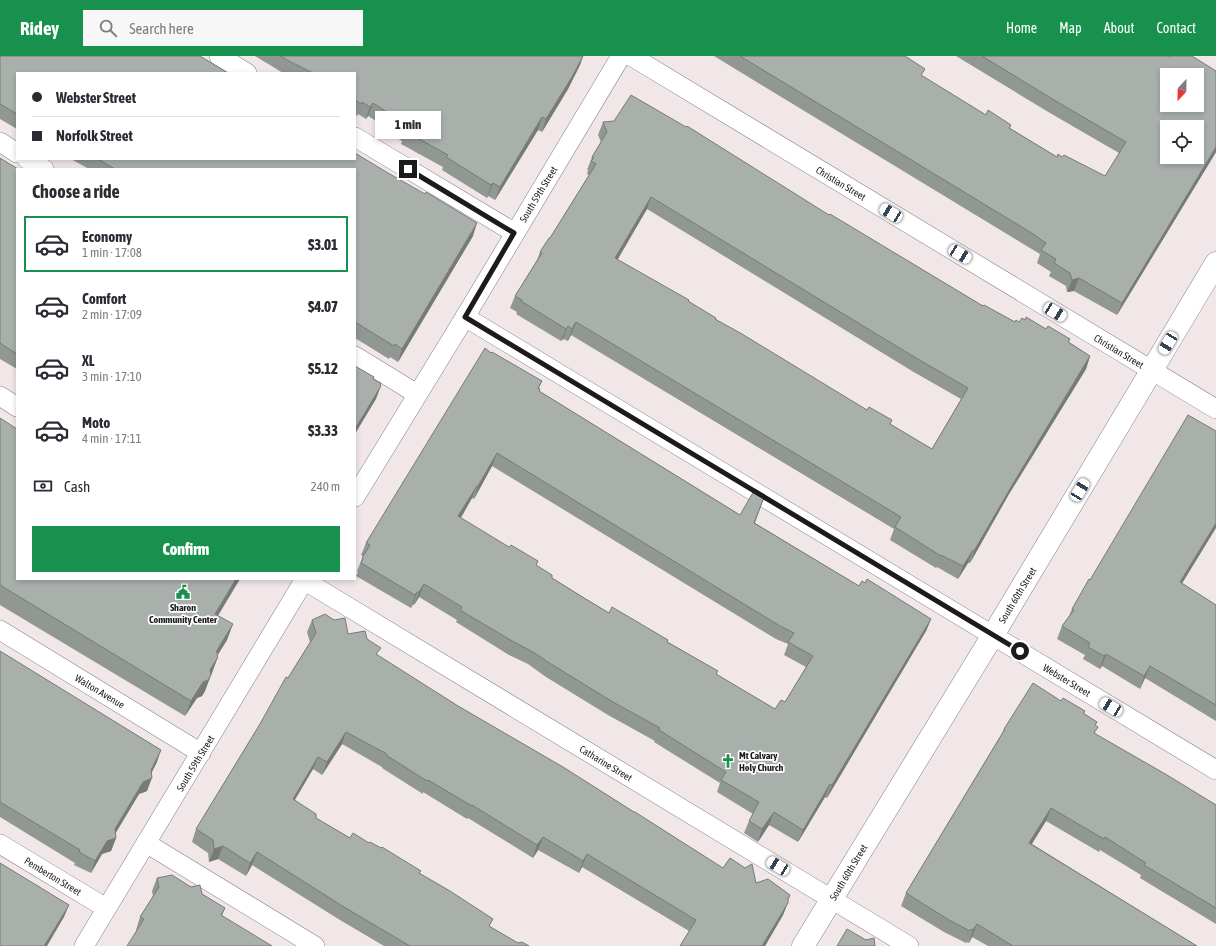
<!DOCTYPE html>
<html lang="en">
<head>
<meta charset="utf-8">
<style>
  :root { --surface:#fff; --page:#f7f7f7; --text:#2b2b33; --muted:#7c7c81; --line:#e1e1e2; --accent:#17914d }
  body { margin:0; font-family:"Asap Condensed",sans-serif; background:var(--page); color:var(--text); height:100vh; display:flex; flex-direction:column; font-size:15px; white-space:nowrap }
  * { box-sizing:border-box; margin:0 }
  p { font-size:13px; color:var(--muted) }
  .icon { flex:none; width:22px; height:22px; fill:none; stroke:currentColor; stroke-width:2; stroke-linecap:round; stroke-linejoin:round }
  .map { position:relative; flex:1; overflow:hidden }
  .panel { position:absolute; left:16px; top:112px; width:340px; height:412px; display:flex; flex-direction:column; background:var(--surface); border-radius:0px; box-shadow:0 2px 6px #0003 }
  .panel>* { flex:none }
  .hud { position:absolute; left:16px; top:16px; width:340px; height:88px; border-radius:0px; box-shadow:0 2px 6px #0003; display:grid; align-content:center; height:88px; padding:0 16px; background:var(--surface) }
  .needle { width:26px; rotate:202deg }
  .fabs { position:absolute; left:1160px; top:12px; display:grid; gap:8px }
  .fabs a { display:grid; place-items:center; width:44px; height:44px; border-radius:0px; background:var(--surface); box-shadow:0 2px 6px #0003; font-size:20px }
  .end { position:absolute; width:18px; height:18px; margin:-9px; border:5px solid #1d1a1a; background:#fff; box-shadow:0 0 0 2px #fff }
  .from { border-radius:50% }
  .bubble { position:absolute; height:28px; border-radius:0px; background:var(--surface); box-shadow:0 2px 6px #0003; font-size:13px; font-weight:800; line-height:28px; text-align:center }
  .car { position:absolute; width:12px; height:24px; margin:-12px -6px; border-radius:5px; box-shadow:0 0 3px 1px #0007; background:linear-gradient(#fff 24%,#345 0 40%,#fff 0 76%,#345 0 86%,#fff 0) }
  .hud b { display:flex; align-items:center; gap:14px; height:38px; font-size:15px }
  .hud b+b { border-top:1px solid var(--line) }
  .hud i { width:10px; height:10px; background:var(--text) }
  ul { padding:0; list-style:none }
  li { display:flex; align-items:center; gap:12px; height:56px; margin:0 8px 6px; padding:0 8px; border:2px solid transparent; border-radius:0px }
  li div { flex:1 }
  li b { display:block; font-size:15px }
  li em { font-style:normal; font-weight:800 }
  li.active { border-color:var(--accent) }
  li>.icon { width:36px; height:36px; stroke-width:1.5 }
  h2 { padding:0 16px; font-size:18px; line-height:48px }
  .pay { display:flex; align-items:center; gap:10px; height:44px; padding:0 16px; font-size:15px }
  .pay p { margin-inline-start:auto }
  .primary-button { display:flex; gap:8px; margin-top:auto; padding:8px 16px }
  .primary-button a { flex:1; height:46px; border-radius:0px; background:var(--accent); color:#fff; font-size:16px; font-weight:800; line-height:46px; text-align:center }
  header { display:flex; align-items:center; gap:24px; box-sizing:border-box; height:56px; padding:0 20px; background:var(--accent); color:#fff }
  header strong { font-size:19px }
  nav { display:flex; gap:22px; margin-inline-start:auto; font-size:14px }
  .search { width:280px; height:36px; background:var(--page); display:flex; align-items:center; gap:10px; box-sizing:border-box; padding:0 14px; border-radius:0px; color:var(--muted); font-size:15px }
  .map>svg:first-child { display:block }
</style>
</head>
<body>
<header>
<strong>Ridey</strong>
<div class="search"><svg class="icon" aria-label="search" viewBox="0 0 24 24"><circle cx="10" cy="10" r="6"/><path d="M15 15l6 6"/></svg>Search here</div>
<nav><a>Home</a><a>Map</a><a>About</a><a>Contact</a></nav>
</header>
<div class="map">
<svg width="1216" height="890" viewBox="0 0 1216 890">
  <rect width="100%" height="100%" fill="#f1e7e8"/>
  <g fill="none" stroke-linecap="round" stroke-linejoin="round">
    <defs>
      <g id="street">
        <polyline points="219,0 247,17"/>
        <polyline points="631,0 1216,353"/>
        <polyline points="355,81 515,177"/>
        <polyline points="0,86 17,97"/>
        <polyline points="27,103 44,113"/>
        <polyline points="465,261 1216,714"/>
        <polyline points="355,300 417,338"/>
        <polyline points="0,340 17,351"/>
        <polyline points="355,441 465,261 621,0"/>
        <polyline points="302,523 909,890"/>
        <polyline points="0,574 201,697"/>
        <polyline points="146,787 315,890"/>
        <polyline points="0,788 106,852"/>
        <polyline points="84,890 305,523"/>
      </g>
      <polyline id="secondary" points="803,890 993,579 1216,207"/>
    </defs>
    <use href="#street" stroke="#8a8181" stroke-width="20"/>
    <use href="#secondary" stroke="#8a8181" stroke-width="23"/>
    <use href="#street" stroke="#fff" stroke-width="19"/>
    <use href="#secondary" stroke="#fff" stroke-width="22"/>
  </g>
  <g fill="#919793" fill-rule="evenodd">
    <polygon points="0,0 17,17 17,73 0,63"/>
    <polygon points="255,0 583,0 580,9 568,33 542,76 538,74 495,144 488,140 487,142 442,114 443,111 401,88 402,85 397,82 398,78 368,60 366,63 358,58 357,60 355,59 355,17 283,17"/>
    <polygon points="714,0 905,0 922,20 986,59 1011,69 1010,72 1057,101 1062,101 1105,120 1119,97 1050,57 956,0 1169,0 1216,15 1216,96 1117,259 1074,235 1067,236 1066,230 1049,220 1051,216 1037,207 1040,198 1025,189"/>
    <path d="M603,66L829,159L983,250L1015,266H1019L1046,273L1070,283L1069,286L1090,300L1086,313L1009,438L970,507H968L958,523L937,511L936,512L890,484L894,473L571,279L568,285L563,283L561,285L516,258L517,256L510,252L515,240L537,204L540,196L550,182L589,119L587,118L588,114H587L592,101L601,86L598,79ZM647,153L912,315L961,343L932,393L715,264L688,245L617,203Z"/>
    <polygon points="0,102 17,113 17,313 0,303"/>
    <polygon points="71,103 355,103 473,180 398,306 390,301 389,303 355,282 355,113 89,113"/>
    <path d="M491,297L542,325L539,332L540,333L539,335L740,459L765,439L755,467L859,530L865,527L931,563L926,575L827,742L825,741L798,786L769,769L758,786L744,777L749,765L753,758L717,736L720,727L654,686L655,685L608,659L546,621L528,608L509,599L456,566L457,564L419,541L414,549L413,548L411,552L356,520L358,516L357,515L363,500L361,499L366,487ZM492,410L776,583L788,588L784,599L806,611L785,646L775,653L716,618L718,615L668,586L609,557L552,522L537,510L461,462L472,442L474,443Z"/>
    <polygon points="0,362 218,559 227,584 217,600 212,617 210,620 205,635 202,640 197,642 185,660 0,549"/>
    <polygon points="1090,524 1182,528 1216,549 1216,665 1145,622 1140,633 1102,610 1100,613 1083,603 1085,599 1057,583 1062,570 1069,560 1072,553"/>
    <polygon points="312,564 348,578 367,583 378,600 458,650 723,812 756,827 788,845 783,859 765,890 680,890 689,875 582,811 579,817 538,794 533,802 468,762 467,763 423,736 423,738 382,712 382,711 342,688 322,719 313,713 295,744 316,762 350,782 369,787 420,818 490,871 518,887 529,890 384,890 340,864 252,809 246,820 218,803 209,806 208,797 192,786 196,773 310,586 307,576"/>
    <polygon points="0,595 157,706 151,717 147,735 139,738 115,778 116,782 111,795 102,798 91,817 74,809 75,807 0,761"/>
    <polygon points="1061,645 1085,655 1084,658 1097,666 1095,670 1095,678 1216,749 1216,868 1140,822 1141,819 1100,794 1099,796 1046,765 1032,788 1197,890 988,890 972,881 969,887 967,886 966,887 944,876 901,850 906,837 1001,679 1004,673"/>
    <polygon points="157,822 191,831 202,838 225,852 222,860 137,874 136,874 140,861 153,840 152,835"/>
  </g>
  <g fill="#767b78">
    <polygon points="583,0 580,9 568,33 542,76 546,63"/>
    <polygon points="373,47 368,60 366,63 370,51"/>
    <polygon points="542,61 538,74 495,144 500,131"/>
    <polygon points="1216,91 1216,96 1117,259 1122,247"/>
    <polygon points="493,127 488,140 487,142 491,129"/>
    <polygon points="651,141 647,153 611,215 615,202"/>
    <polygon points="477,167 473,180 398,306 402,293"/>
    <polygon points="1079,222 1074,235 1067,236 1072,224"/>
    <polygon points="576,266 571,279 568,285 572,273"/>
    <polygon points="568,270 563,283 561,285 566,273"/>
    <polygon points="1090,300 1086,313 1009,438 970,507 974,495 1014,426"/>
    <polygon points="381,327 378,336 381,330 376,343 355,378 355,373"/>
    <polygon points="497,397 492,410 474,443 478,430"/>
    <polygon points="477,430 472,442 454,473 458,460"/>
    <polygon points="1216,467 1216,472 1175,539 1180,526"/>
    <polygon points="973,494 968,507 958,523 963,510"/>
    <polygon points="236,523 240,523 210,573 215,558"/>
    <polygon points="424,528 419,541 414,549 419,536"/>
    <polygon points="417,536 413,548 411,552 415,539"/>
    <polygon points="931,563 926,575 827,742 832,729"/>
    <polygon points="233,568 227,584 217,600 215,606 218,601 205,635 202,640 197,642 185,660 191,645 216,596"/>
    <polygon points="1106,598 1102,610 1100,613 1104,600"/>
    <polygon points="1150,610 1145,622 1140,633 1144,620"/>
    <polygon points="346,676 342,688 322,719 327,706"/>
    <polygon points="161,694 157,706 148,724 152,722 147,735 139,738 112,783 116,782 111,795 102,798 91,817 95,805 151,714"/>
    <polygon points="318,701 313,713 288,755 293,743"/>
    <polygon points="830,728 825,741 798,786 803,774"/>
    <polygon points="1051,752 1046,765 1024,800 1029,787"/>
    <polygon points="774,756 769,769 758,786 762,773"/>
    <polygon points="543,781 538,794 533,802 537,789"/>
    <polygon points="223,790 218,803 209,806 214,793"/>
    <polygon points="257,796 252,809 246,820 250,807"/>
    <polygon points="587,798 582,811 579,817 583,805"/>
    <polygon points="790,839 786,851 788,847 783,859 765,890 762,890"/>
    <polygon points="69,849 64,861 47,890 44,890"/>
    <polygon points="977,868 972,881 969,887 973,874"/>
  </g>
  <g fill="#a9b0ab" stroke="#767b78" fill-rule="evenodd">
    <polygon points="0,0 200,0 228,17 17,17 17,58 0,48"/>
    <polygon points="280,0 583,0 572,21 546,63 542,61 500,131 493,127 491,129 446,101 448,99 405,75 407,73 402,70 403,66 373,47 370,51 362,46 361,48 355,44 355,17 313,17 289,5"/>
    <path d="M740,0H905L925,13L921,19L986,59L988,54L1011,69L1009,72L1057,101L1058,98L1062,101L1064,99L1105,120L1126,86L1054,44L982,0H1169L1170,1V0H1192L1216,15V91L1122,247L1079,222L1072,224L1070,217L1054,207L1056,203L1041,194L1046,187L1030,176ZM1167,19H1197V49H1167ZM1167,71H1197V101H1167Z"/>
    <path d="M631,39L686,71L687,70L829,159L830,158L983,250L984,249L1015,266L1016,264L1019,266L1022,262L1025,264L1026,261L1046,273L1048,270L1070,283L1068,286L1090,300L1014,426L974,495L973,494L963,510L941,499V500L895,471L901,461L576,266L572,273L568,270L566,273L521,245L522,244L515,240L542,197L540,196L549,182H550L596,108L591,105L594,102L592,101L607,76L603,66L614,65ZM651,141L916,302L968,332L932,393L890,368L892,364L869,351L867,354L742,278L715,263L716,262L688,245L689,244L615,202Z"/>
    <polygon points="355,97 388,117 425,138 426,136 477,167 402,293 395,288 394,290 355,266 355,113 115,113 98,103 355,103"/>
    <polygon points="0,102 18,113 17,113 17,298 0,287"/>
    <path d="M485,292L491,297L492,296L542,325L538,332L540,333L539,335L740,459L755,433L765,439L754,467L859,530L862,525L865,527L867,523L931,563L832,729L830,728L803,774L774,756L762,773L749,765L759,746L721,724L726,716L659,674L660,672L613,646L551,608L533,596L514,586L460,554L462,551L424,528L419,536H417L415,539L361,507L363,503L362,502L370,489L366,487ZM497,397L780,570L794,577L788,586L813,600L785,646L781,644L775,653L716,618L718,615L667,586L668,584L612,551L609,557L584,542L552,522V519L536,509L538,505L511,489L509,491L458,460L477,430H478Z"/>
    <polygon points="355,310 374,321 373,323 381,327 380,329 381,330 355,373"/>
    <polygon points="1188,359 1216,375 1216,467 1180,526 1216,549 1216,649 1150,610 1144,620 1106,598 1104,600 1088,591 1090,587 1062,570 1074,554 1072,553 1089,523 1090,524"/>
    <polygon points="0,362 17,373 17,523 236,523 215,558 233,568 216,596 218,597 217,600 218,601 210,614 211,619 208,624 203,626 191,645 0,529"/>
    <polygon points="325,558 334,564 345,562 348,578 365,575 367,583 381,592 376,598 458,650 563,711 634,756 635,756 723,812 730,802 745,812 752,808 756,827 768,823 790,839 788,843 788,847 762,890 680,890 696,864 587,798 583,805 543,781 537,789 472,749 472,750 428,724 427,725 386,699 387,698 346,676 327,706 318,701 293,743 316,758 316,762 350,782 353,777 369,787 370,786 381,792 382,791 421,815 419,817 450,835 493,863 489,870 518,887 522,886 529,890 410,890 344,851 257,796 250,807 223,790 214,793 213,784 196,773 260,668 286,621 288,622 316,577 312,564"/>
    <polygon points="0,595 161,694 151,714 152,722 143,726 115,773 116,782 107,785 95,805 79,796 80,794 0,746"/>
    <polygon points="1033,627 1061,645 1063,642 1085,655 1083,657 1097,666 1095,669 1098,671 1094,677 1167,719 1216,749 1216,852 1144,809 1146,807 1105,781 1104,783 1051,752 1029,787 1197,890 1013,890 977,868 973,874 971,873 970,875 949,864 906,837 1005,673 1004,673"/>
    <polygon points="0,807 69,849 44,890 0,890"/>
    <polygon points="172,819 191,831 200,829 202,838 225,852 221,859 272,890 127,890 144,863 140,861 159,831 157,822"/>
    <polygon points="847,873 866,884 874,882 875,890 837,890"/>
  </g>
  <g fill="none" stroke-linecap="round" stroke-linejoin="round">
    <polyline stroke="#1d1a1a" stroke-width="5" points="408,113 514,177 465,261 1020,595"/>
  </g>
  <defs>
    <symbol id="civic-bare" viewBox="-9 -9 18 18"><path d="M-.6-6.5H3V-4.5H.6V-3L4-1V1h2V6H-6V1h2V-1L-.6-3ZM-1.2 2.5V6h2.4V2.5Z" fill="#17914d" stroke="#fff" stroke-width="2.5" paint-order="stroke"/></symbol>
    <symbol id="church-bare" viewBox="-9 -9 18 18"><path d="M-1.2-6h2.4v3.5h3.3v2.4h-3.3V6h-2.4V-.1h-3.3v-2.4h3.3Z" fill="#17914d" stroke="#fff" stroke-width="2.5" paint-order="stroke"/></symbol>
  </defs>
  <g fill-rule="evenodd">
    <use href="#civic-bare" x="173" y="526" width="20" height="20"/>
    <use href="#church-bare" x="718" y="695" width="20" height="20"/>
  </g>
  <g text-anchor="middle" stroke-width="3.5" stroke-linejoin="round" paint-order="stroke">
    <g font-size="10" fill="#1d1a1a" stroke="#fff">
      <text transform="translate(841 127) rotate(31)" y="4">Christian Street</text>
      <text transform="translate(538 138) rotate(-59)" y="4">South 59th Street</text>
      <text transform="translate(1119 295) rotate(31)" y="4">Christian Street</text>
      <text transform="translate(1017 539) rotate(-59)" y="4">South 60th Street</text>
      <text transform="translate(1067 624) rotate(31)" y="4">Webster Street</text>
      <text transform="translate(100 635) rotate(31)" y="4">Walton Avenue</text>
      <text transform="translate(195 707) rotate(-59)" y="4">South 59th Street</text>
      <text transform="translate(606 707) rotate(31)" y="4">Catharine Street</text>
      <text transform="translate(848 816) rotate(-59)" y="4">South 60th Street</text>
      <text transform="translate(53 820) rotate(31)" y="4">Pemberton Street</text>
    </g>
    <g font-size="10" font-weight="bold" fill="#1d1a1a" stroke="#fff">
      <text x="183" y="555">Sharon<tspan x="183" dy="12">Community Center</tspan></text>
      <text x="739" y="703" text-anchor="start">Mt Calvary<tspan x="739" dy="12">Holy Church</tspan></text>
    </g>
  </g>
</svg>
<div class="fabs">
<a><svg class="needle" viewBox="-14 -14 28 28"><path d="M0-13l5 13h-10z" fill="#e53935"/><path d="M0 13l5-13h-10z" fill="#7c7c81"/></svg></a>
<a><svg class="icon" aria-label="locate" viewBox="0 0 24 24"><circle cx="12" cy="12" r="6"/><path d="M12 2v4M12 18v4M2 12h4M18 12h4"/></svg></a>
</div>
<i class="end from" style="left:1020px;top:595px"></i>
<i class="end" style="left:408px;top:113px"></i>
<div class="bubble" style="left:375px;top:55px;width:66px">1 min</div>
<i class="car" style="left:891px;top:157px;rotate:301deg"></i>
<i class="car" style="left:960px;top:198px;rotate:121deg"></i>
<i class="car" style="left:1055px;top:256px;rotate:121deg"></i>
<i class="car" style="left:1168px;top:287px;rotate:211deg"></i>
<i class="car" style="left:1080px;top:434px;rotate:31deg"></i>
<i class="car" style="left:1111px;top:651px;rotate:301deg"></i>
<i class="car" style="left:778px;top:810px;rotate:301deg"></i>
<div class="hud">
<b><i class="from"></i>Webster Street</b>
<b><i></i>Norfolk Street</b>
</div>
<section class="panel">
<h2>Choose a ride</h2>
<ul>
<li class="active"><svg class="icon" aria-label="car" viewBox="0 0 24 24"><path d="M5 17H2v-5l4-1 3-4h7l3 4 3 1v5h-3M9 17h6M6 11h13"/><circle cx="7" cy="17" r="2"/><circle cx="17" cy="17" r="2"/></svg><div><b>Economy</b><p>1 min · 17:08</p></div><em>$3.01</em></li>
<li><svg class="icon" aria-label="car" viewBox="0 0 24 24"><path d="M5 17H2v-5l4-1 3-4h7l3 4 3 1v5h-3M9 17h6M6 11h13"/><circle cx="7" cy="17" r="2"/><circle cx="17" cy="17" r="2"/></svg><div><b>Comfort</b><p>2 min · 17:09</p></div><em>$4.07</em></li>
<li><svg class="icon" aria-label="car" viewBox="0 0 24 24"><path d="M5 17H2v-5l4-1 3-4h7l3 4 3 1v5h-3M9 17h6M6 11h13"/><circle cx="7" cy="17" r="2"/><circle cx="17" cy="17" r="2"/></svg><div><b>XL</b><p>3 min · 17:10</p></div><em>$5.12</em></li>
<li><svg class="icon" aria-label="car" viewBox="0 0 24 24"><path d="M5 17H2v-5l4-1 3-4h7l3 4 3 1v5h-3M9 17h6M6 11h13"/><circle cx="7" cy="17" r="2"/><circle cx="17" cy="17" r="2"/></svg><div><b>Moto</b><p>4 min · 17:11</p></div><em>$3.33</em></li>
</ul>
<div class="pay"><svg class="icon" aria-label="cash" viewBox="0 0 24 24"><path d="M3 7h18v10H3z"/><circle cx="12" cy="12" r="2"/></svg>Cash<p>240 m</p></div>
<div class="primary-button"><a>Confirm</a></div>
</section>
</div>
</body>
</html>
